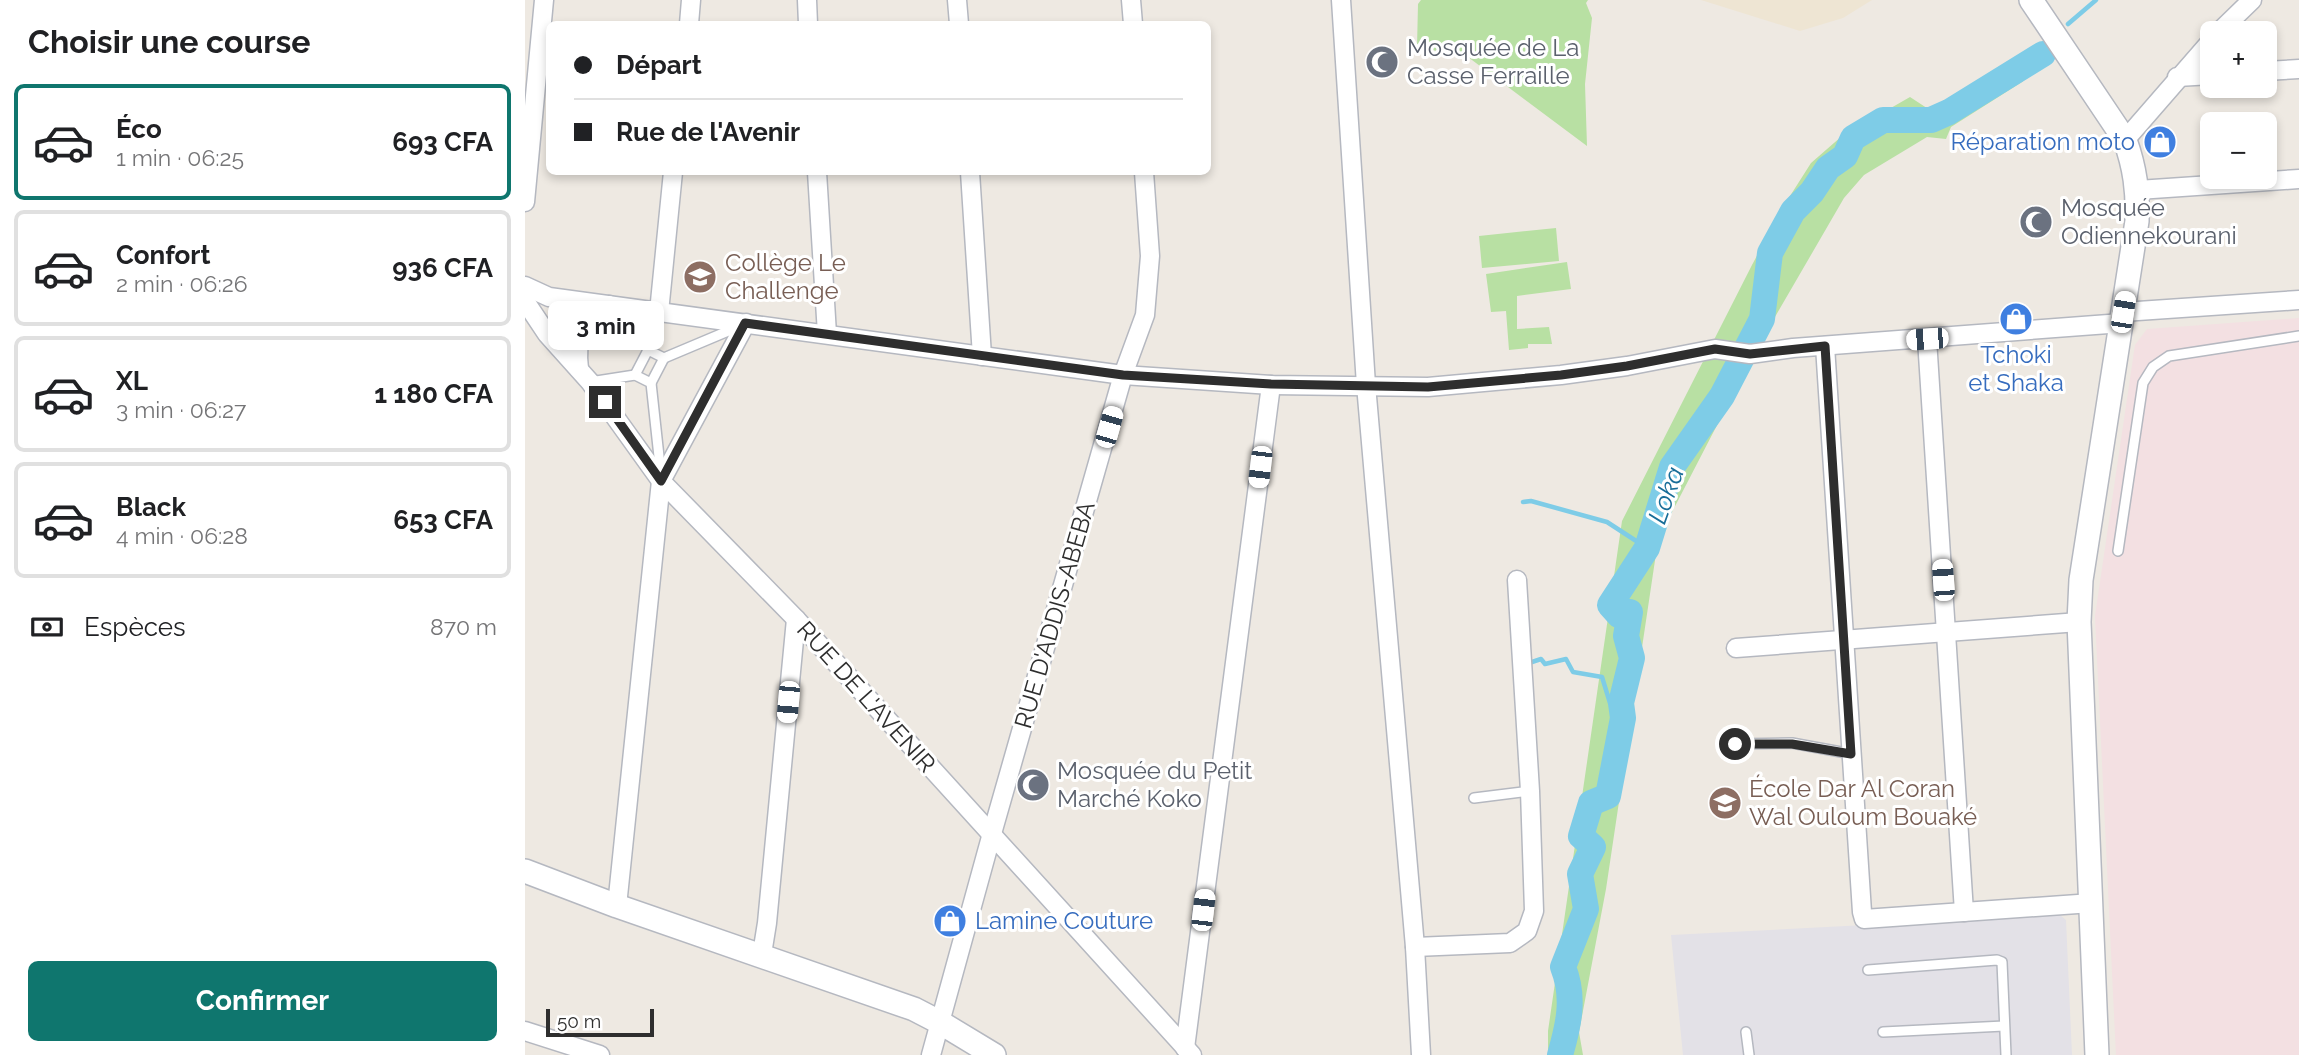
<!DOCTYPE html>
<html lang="fr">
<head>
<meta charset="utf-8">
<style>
  :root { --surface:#fff; --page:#f6f6f6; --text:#202124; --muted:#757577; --line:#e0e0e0; --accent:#0f766e }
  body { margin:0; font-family:Raleway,sans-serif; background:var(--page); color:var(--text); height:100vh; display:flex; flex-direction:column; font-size:26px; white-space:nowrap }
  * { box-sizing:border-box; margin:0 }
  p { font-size:23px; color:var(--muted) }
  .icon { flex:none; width:38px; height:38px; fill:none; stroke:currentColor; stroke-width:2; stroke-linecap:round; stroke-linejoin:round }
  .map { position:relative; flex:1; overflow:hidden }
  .drawer { display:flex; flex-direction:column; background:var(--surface); width:525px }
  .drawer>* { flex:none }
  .hud { position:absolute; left:21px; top:21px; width:665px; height:154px; border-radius:10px; box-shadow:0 4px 10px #0003; display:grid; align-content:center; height:154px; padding:0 28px; background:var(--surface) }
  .tools { position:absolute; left:1675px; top:21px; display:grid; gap:14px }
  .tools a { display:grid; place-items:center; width:77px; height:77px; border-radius:10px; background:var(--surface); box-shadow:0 4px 10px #0003; font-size:35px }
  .scale { position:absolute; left:21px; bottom:18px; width:108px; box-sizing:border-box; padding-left:7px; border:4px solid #2e2e2e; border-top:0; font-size:19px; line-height:24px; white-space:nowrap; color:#2e2e2e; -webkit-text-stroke:5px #fff; paint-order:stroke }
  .end { position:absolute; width:32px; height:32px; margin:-16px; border:9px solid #2e2e2e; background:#fff; box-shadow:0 0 0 4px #fff }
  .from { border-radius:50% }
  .bubble { position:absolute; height:49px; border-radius:10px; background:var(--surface); box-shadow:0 4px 10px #0003; font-size:23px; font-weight:700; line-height:49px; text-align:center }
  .car { position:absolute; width:21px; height:42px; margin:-21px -10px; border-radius:9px; box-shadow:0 0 5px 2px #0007; background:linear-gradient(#fff 24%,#345 0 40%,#fff 0 76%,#345 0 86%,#fff 0) }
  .hud b { display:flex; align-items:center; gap:24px; height:66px; font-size:26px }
  .hud b+b { border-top:2px solid var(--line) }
  .hud i { width:18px; height:18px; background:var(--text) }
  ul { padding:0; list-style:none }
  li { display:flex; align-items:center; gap:21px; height:116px; margin:0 14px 10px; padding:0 14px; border:4px solid var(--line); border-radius:10px }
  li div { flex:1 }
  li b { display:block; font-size:26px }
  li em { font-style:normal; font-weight:700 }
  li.active { border-color:var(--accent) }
  li>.icon { width:63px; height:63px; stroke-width:1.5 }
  h2 { padding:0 28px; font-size:32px; line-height:84px }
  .pay { display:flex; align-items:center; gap:18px; height:77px; padding:0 28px; font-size:26px }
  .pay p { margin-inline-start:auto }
  .primary-button { display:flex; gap:14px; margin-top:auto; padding:14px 28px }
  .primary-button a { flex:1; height:80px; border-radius:10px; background:var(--accent); color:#fff; font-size:28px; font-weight:700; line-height:80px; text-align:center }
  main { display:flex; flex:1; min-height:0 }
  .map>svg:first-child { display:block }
</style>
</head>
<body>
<main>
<section class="drawer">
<h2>Choisir une course</h2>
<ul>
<li class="active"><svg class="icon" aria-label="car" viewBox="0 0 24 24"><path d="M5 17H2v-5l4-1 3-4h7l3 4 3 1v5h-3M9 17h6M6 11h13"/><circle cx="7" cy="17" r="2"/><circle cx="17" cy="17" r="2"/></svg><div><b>Éco</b><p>1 min · 06:25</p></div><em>693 CFA</em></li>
<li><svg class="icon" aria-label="car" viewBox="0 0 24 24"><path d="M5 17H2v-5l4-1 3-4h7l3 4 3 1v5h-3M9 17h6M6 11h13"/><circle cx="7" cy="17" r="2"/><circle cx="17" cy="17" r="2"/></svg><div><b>Confort</b><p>2 min · 06:26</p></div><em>936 CFA</em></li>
<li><svg class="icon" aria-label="car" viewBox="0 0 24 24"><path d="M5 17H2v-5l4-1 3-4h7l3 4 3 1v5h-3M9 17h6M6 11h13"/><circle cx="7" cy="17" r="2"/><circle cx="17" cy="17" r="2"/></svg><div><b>XL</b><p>3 min · 06:27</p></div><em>1 180 CFA</em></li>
<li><svg class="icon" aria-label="car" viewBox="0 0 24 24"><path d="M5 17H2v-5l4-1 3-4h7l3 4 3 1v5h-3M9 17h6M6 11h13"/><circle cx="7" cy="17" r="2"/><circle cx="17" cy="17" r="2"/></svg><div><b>Black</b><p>4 min · 06:28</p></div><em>653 CFA</em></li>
</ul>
<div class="pay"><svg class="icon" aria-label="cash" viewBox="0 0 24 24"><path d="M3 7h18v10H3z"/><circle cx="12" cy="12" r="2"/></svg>Espèces<p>870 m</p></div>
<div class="primary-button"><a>Confirmer</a></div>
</section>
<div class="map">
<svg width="1774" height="1055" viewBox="0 0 1774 1055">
  <rect width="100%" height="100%" fill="#eee9e2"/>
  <polygon fill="#e3e1e7" points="1535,915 1541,920 1547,1055 1158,1055 1146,935"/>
  <polygon fill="#eee5d3" points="1176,0 1347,0 1318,18 1275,31"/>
  <polygon fill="#f3e0e2" points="1774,318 1774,1055 1591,1055 1570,616 1610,345 1622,329"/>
  <g fill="#b8e0a3">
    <polygon points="896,0 1063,0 1061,3 1067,18 1060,84 1062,146 943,57 892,47 893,4"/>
    <polygon points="1517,44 1526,58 1497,82 1426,127 1421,139 1402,137 1339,175 1319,198 1232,348 1146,514 1132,547 1081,889 1054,1032 1058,1055 1023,1055 1023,1031 1097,521 1227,265 1258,207 1286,163 1317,136 1385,97 1411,114"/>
    <polygon points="1031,228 1034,261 957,268 954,236"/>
    <polygon points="1042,262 1046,289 992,296 992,329 1024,327 1027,344 1003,344 1003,348 984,350 981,311 966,312 961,274"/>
  </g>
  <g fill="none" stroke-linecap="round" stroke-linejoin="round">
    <g stroke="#7ecce7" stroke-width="4.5">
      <polyline points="1543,24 1571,0"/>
      <polyline points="998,502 1006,501 1082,522 1122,548"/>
      <polyline points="1002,659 1004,663 1016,659 1020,664 1041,659 1048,672 1077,677 1085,703 1096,703"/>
    </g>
    <path stroke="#7ecce7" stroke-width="26" d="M1035,1055C1044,1024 1050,997 1038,967L1061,909L1055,874L1068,847L1056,836L1066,803L1083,796L1098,718L1096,703L1107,658L1101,636L1105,612L1094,615L1085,605L1122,548L1147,467L1197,396L1237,319L1245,253L1268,211L1287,192L1303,168L1320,156L1328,138L1358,120H1406L1424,112L1518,54"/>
    <defs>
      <g id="lane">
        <polyline points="96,308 123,350 139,358 215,326"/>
        <polyline points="110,375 123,350"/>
        <polyline points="65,382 110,375 126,383 136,475"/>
        <polyline points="126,383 139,358"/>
        <polyline points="1593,551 1618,383 1628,367 1644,356 1774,336"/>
        <polyline points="1210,744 1267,743 1327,754"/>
        <polyline points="949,798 1005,791"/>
        <polyline points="1343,970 1472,960 1477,962 1481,1055"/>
        <polyline points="1221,1032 1224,1055"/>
        <polyline points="1358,1032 1479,1026"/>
      </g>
      <g id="street">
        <polyline points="282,0 283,24"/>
        <polyline points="432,0 434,24"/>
        <polyline points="606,0 608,24"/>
        <polyline points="816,0 841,385 890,947 896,1055"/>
        <polyline points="164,24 166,0"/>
        <polyline points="1693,33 1727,0"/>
        <polyline points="1740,71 1774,69"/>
        <polyline points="1652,77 1687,75"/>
        <polyline points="1600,140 1687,40"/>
        <polyline points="292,172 302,334"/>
        <polyline points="445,172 457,356"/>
        <polyline points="1613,190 1774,179"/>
        <polyline points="0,202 19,0"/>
        <polyline points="0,286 24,297 598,375 746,385 903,387 1036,375 1102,366 1190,349 1225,354 1268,348 1597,323"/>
        <polyline points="2,304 22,334 65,382 136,481 271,619 667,1055"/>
        <polyline points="134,312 148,172"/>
        <polyline points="1598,312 1774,300"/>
        <polyline points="1402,339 1439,912"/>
        <polyline points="1300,346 1337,912 1339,919 1567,903"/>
        <path d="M54,369C50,339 58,321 84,305"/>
        <polyline points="1211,648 1554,622"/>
        <polyline points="92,906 136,481 221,323"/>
        <polyline points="890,947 985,943 1002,931 1009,911 1005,791 992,580"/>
        <polyline points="237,954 242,923 271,619"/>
        <polyline points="0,1031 75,1055"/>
        <polyline points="660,1048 746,385"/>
        <polyline points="406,1055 466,837 598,375 620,315 625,256 619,172"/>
      </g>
      <g id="secondary">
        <path d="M1506,0L1600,140C1610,168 1613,191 1612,221L1556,580L1554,622L1572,1055"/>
        <polyline points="0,871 92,906 389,1009 416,1023 469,1055"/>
      </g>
    </defs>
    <use href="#lane" stroke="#b5b8c0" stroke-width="12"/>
    <use href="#street" stroke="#b5b8c0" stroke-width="21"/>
    <use href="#secondary" stroke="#b5b8c0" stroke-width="26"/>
    <use href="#lane" stroke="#fff" stroke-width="9"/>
    <use href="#street" stroke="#fff" stroke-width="18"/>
    <use href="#secondary" stroke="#fff" stroke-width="23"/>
  </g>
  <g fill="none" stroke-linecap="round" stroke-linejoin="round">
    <polyline stroke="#2e2e2e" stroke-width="9" points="80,402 136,481 220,323 598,375 746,384 903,387 1036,375 1102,366 1190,349 1225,354 1300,346 1326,754 1267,744 1210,744"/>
  </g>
  <defs>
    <symbol id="mosque-disc" viewBox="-11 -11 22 22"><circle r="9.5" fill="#6b7280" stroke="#fff"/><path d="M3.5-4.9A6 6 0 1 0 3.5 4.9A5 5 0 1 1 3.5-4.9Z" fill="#fff"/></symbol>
    <symbol id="shop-disc" viewBox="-11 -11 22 22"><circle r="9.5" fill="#3f7fe0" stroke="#fff"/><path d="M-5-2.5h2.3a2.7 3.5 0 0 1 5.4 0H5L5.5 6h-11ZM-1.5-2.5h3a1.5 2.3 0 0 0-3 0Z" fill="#fff"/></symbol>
    <symbol id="school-disc" viewBox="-11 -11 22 22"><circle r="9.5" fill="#8d6e63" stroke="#fff"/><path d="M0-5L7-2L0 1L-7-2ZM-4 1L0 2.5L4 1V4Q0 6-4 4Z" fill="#fff"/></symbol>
  </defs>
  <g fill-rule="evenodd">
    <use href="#mosque-disc" x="838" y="43" width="38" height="38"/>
    <use href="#shop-disc" x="1616" y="123" width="38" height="38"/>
    <use href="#mosque-disc" x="1492" y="203" width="38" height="38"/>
    <use href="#school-disc" x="156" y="258" width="38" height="38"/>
    <use href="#shop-disc" x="1472" y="300" width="38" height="38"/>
    <use href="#mosque-disc" x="489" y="766" width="38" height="38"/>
    <use href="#school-disc" x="1181" y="784" width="38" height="38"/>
    <use href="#shop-disc" x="406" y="902" width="38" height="38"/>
  </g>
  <g text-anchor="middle" stroke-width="6" stroke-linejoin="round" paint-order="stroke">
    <g font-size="24" fill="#5b616d" stroke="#fff" text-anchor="start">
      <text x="882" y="56">Mosquée de La<tspan x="882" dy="28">Casse Ferraille</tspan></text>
      <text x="1536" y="216">Mosquée<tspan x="1536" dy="28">Odiennekourani</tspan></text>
      <text x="532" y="779">Mosquée du Petit<tspan x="532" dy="28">Marché Koko</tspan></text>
    </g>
    <g font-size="24" fill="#366cbe" stroke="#fff" text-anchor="end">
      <text x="1610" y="150">Réparation moto</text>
      <text x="1491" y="363" text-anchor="middle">Tchoki<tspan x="1491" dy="28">et Shaka</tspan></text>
      <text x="450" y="929" text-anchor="start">Lamine Couture</text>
    </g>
    <g font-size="24" fill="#785e54" stroke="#fff" text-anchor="start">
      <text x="200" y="271">Collège Le<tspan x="200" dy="28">Challenge</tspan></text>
      <text x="1224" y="797">École Dar Al Coran<tspan x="1224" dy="28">Wal Ouloum Bouaké</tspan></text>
    </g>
    <g font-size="24" fill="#2e2e2e" stroke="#fff">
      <text transform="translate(530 615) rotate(-74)" y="8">RUE D'ADDIS-ABEBA</text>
      <text transform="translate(341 697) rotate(48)" y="8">RUE DE L'AVENIR</text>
    </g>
    <g font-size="26" font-style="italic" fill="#186d98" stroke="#fff">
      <text transform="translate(1141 495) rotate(-70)" y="9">Loka</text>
    </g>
  </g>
</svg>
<div class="tools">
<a>+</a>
<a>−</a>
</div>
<div class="scale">50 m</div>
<i class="end from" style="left:1210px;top:744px"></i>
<i class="end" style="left:80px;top:402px"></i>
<div class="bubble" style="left:23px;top:301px;width:116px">3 min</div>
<i class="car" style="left:1598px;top:312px;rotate:9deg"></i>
<i class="car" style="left:1402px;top:339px;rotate:266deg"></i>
<i class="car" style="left:584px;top:427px;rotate:16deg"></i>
<i class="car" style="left:735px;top:467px;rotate:187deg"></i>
<i class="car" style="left:1418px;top:580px;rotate:356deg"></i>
<i class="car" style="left:263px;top:702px;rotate:185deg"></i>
<i class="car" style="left:678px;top:910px;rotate:7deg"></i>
<div class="hud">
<b><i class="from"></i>Départ</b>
<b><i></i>Rue de l'Avenir</b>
</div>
</div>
</main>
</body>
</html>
